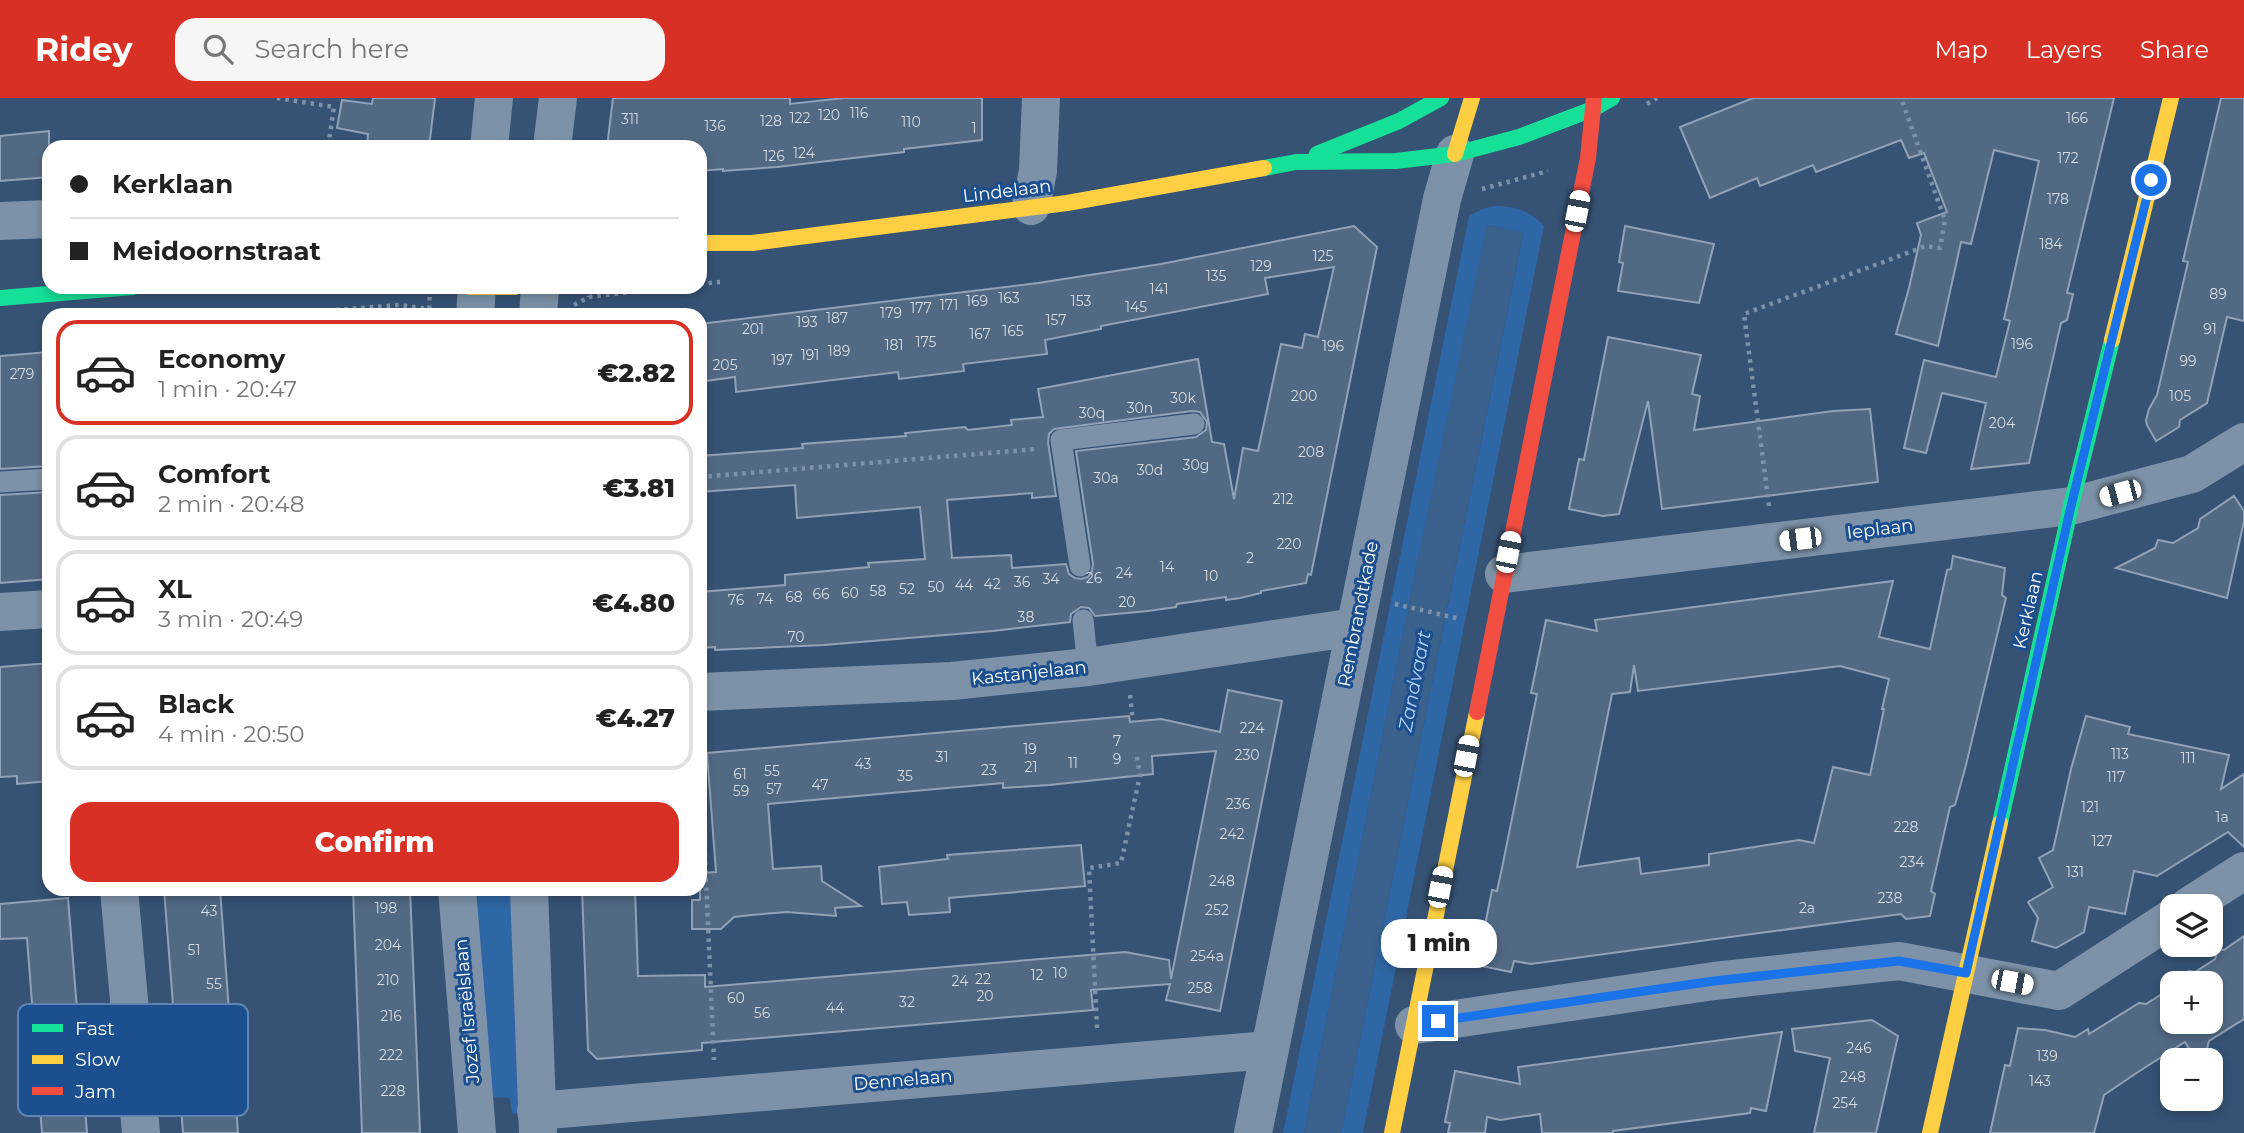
<!DOCTYPE html>
<html lang="en">
<head>
<meta charset="utf-8">
<style>
  :root { --surface:#fff; --page:#f6f6f6; --text:#222; --muted:#767676; --line:#e0e0e0; --accent:#d93025 }
  body { margin:0; font-family:Montserrat,sans-serif; background:var(--page); color:var(--text); height:100vh; display:flex; flex-direction:column; font-size:26px; white-space:nowrap }
  * { box-sizing:border-box; margin:0 }
  p { font-size:23px; color:var(--muted) }
  .icon { flex:none; width:38px; height:38px; fill:none; stroke:currentColor; stroke-width:2; stroke-linecap:round; stroke-linejoin:round }
  .map { position:relative; flex:1; overflow:hidden }
  .side { position:absolute; left:42px; top:210px; width:665px; height:588px; display:flex; flex-direction:column; background:var(--surface); border-radius:21px; box-shadow:0 4px 10px #0003 }
  .side>* { flex:none }
  .top-card { position:absolute; left:42px; top:42px; width:665px; height:154px; border-radius:21px; box-shadow:0 4px 10px #0003; display:grid; align-content:center; height:154px; padding:0 28px; background:var(--surface) }
  .buttons { position:absolute; left:2160px; top:796px; display:grid; gap:14px }
  .buttons a { display:grid; place-items:center; width:63px; height:63px; border-radius:14px; background:var(--surface); box-shadow:0 4px 10px #0003; font-size:35px }
  .end { position:absolute; width:32px; height:32px; margin:-16px; border:9px solid #1a73e8; background:#fff; box-shadow:0 0 0 4px #fff }
  .from { border-radius:50% }
  .bubble { position:absolute; height:49px; border-radius:21px; background:var(--surface); box-shadow:0 4px 10px #0003; font-size:23px; font-weight:800; line-height:49px; text-align:center }
  .car { position:absolute; width:21px; height:42px; margin:-21px -10px; border-radius:9px; box-shadow:0 0 5px 2px #0007; background:linear-gradient(#fff 24%,#345 0 40%,#fff 0 76%,#345 0 86%,#fff 0) }
  .top-card b { display:flex; align-items:center; gap:24px; height:66px; font-size:26px }
  .top-card b+b { border-top:2px solid var(--line) }
  .top-card i { width:18px; height:18px; background:var(--text) }
  ul { padding:12px 0 0; list-style:none }
  li { display:flex; align-items:center; gap:21px; height:105px; margin:0 14px 10px; padding:0 14px; border:4px solid var(--line); border-radius:21px }
  li div { flex:1 }
  li b { display:block; font-size:26px }
  li em { font-style:normal; font-weight:800 }
  li.selected { border-color:var(--accent) }
  li>.icon { width:63px; height:63px; stroke-width:1.5 }
  .button { display:flex; gap:14px; margin-top:auto; padding:14px 28px }
  .button a { flex:1; height:80px; border-radius:21px; background:var(--accent); color:#fff; font-size:28px; font-weight:800; line-height:80px; text-align:center }
  header { display:flex; align-items:center; gap:42px; box-sizing:border-box; height:98px; padding:0 35px; background:var(--accent); color:#fff }
  header strong { font-size:33px }
  nav { display:flex; gap:38px; margin-inline-start:auto; font-size:24px }
  .search { width:490px; height:63px; background:var(--page); display:flex; align-items:center; gap:18px; box-sizing:border-box; padding:0 24px; border-radius:21px; color:var(--muted); font-size:26px }
  .map>svg:first-child { display:block }
</style>
</head>
<body>
<header>
<strong>Ridey</strong>
<div class="search"><svg class="icon" aria-label="search" viewBox="0 0 24 24"><circle cx="10" cy="10" r="6"/><path d="M15 15l6 6"/></svg>Search here</div>
<nav><a>Map</a><a>Layers</a><a>Share</a></nav>
</header>
<div class="map">
<svg width="2244" height="1035" viewBox="0 0 2244 1035">
  <rect width="100%" height="100%" fill="#365274"/>
  <g fill="#2f66a5">
    <path d="M1494,108C1515,108 1529,112 1544,128L1363,1035H1341L1523,136L1488,127L1411,496L1304,1035H1283L1469,118L1482,111Z"/>
    <polygon points="477,791 517,791 523,1014 512,1016 510,1000 484,999"/>
  </g>
  <polygon fill="#3b618d" points="1487,127 1523,135 1341,1035 1304,1035 1411,496"/>
  <g fill="#526984" stroke="#92a2b6" stroke-width="2" fill-rule="evenodd">
    <polygon points="373,0 435,0 429,49 367,49 368,36 337,30 342,2 372,6"/>
    <polygon points="613,0 790,0 790,6 844,0 982,0 982,42 904,51 904,54 777,69 723,73 723,71 700,73 700,49 607,49"/>
    <polygon points="1753,0 2114,0 2067,195 2073,196 2067,222 2061,225 2029,365 1971,371 1986,305 1942,295 1926,355 1904,350 1924,262 1996,279 2010,223 2004,221 2039,63 1994,52 1971,146 1961,144 1938,248 1896,236 1909,190 1921,137 1917,125 1947,114 1924,55 1909,60 1901,42 1816,74 1813,67 1760,88 1757,80 1710,100 1680,29"/>
    <polygon points="2221,0 2244,0 2244,223 2227,219 2207,305 2180,322 2179,329 2156,343 2147,327 2146,322 2149,311 2157,297 2188,164 2183,163"/>
    <polygon points="49,33 49,79 0,83 0,38"/>
    <path d="M1354,128L1377,149L1311,477L1308,476L1306,485L1261,493V495L1240,500L1226,502V499L1177,506L1176,509L1148,513L1095,518L1089,510L1081,509L1071,516L1070,524L993,533L824,547L715,552V549L700,550V494L785,487V477L869,469L868,465L925,461L920,409L797,420L795,387L700,394V358L803,350L802,346L906,338L905,335L965,329L968,332L1012,327L1011,322L1043,319L1038,291L1198,261L1212,344L1224,346L1234,401L1243,350L1258,353L1281,246L1302,250L1305,236L1318,239L1334,169L1265,180L1268,196L1101,228V231L1045,242L1047,256L963,266L964,273L899,281L898,274L736,294L735,279L705,283L704,257H700V226L1038,185L1161,166ZM1192,313L1200,314L1207,324L1206,332L1196,339L1076,353L1093,466L1092,473L1088,479L1081,481L1075,480L1069,476L1066,466L1012,470L1011,457L952,460L947,402L1032,395V400L1056,398L1048,344L1049,336L1054,331Z"/>
    <polygon points="1625,128 1714,146 1699,205 1618,193 1623,165 1619,164"/>
    <polygon points="1608,239 1701,257 1692,296 1700,298 1694,332 1833,313 1870,311 1878,384 1662,411 1648,303 1619,416 1603,418 1569,411 1579,361 1584,362"/>
    <polygon points="49,254 49,368 0,371 0,258"/>
    <polygon points="49,394 49,481 0,485 0,397"/>
    <polygon points="2234,398 2244,413 2244,423 2227,500 2116,470 2155,450 2158,442 2173,445 2198,430 2200,421"/>
    <path d="M1953,458L2005,470L2002,497L2006,500L1966,667L1955,707L1950,709L1931,793L1935,796L1930,818L1906,821L1901,816L1531,866L1514,863L1511,874L1477,867L1492,792L1497,793L1502,770L1537,596L1531,595L1546,522L1597,533L1595,522L1893,483L1879,539L1930,551L1947,472L1951,471ZM1634,567L1638,593L1840,568L1889,581L1882,611H1884L1870,677L1833,669L1814,745L1799,742L1709,756V767L1641,776L1639,760L1577,769L1612,596L1630,594Z"/>
    <polygon points="49,565 49,683 17,686 17,678 0,679 0,569"/>
    <polygon points="1228,592 1282,603 1220,913 1166,902 1170,886 1091,892 1093,912 702,945 702,952 597,961 588,952 582,791 635,791 638,878 705,877 705,889 1125,854 1169,862 1171,881 1216,653 1152,658 1153,676 1049,687 1003,690 1003,685 768,706 773,771 821,768 822,783 861,808 835,810 836,818 787,814 751,817 734,819 721,831 692,831 692,802 700,802 700,775 716,774 707,655 1129,618 1130,624 1161,621 1220,634"/>
    <polygon points="2086,618 2130,629 2128,636 2229,657 2221,691 2244,676 2244,749 2228,734 2157,778 2134,773 2125,816 2089,809 2084,834 2056,850 2032,843 2038,820 2028,804 2053,789 2039,760 2053,752 2071,671"/>
    <polygon points="1081,747 1085,788 949,800 950,814 909,817 907,804 882,806 879,769 948,761 947,757"/>
    <polygon points="164,791 220,791 238,1035 183,1035"/>
    <polygon points="353,791 410,791 420,1035 362,1035"/>
    <polygon points="68,800 87,1035 42,1035 27,840 0,841 0,806"/>
    <path d="M2244,838V921L2209,943L2204,962H2196L2185,944L2138,974L2104,997L2094,1035H1990L2005,967L2010,968L2018,930L2045,932L2075,939L2088,931L2089,936L2139,905L2146,906L2165,894L2166,888L2189,873L2195,874L2215,861L2218,851L2224,852ZM2172,886H2210V924H2172Z"/>
    <polygon points="1872,922 1898,938 1876,1035 1814,1035 1830,960 1795,953 1792,931"/>
    <polygon points="1782,934 1766,1013 1751,1010 1750,1015 1613,1033 1613,1035 1542,1035 1540,1016 1500,1022 1487,1019 1485,1035 1448,1035 1450,1025 1445,1024 1455,973 1520,986 1518,969"/>
  </g>
  <g fill="none" stroke-linecap="round" stroke-linejoin="round">
    <g stroke="#7d92a8" stroke-width="4.5" stroke-dasharray="3.5 5" stroke-linecap="butt">
      <polyline points="277,0 334,9 328,49"/>
      <polyline points="1647,6 1657,0"/>
      <polyline points="1482,91 1548,73"/>
      <polyline points="700,186 720,184"/>
      <polyline points="588,189 589,199"/>
      <polyline points="574,207 589,199 676,189"/>
      <polyline points="429,211 430,189"/>
      <polyline points="268,217 400,207 441,213"/>
      <polyline points="700,379 1037,351"/>
      <polyline points="1769,408 1744,216 1926,148 1940,150 1945,122 1901,0"/>
      <polyline points="1395,506 1461,521"/>
      <polyline points="1130,597 1133,624"/>
      <polyline points="700,645 714,962"/>
      <polyline points="1097,930 1089,770 1121,765 1140,677 1137,659"/>
    </g>
    <g stroke="#7d92a8" stroke-width="21">
      <polyline points="0,384 49,381"/>
      <polyline points="1080,468 1061,342 1194,326"/>
      <polyline points="1083,522 1088,569"/>
    </g>
    <g stroke="#7d92a8" stroke-width="38">
      <polyline points="489,49 494,0"/>
      <polyline points="552,49 558,0"/>
      <polyline points="1031,108 1038,73 1041,0"/>
      <polyline points="0,123 49,121"/>
      <polyline points="475,217 477,189"/>
      <polyline points="538,217 540,189"/>
      <polyline points="1504,476 2071,408 2192,376 2244,344"/>
      <polyline points="0,514 49,511"/>
      <polyline points="700,594 952,583 1088,569 1355,529"/>
      <polyline points="119,791 141,1035"/>
      <polyline points="457,791 477,1035"/>
      <polyline points="529,791 538,1035"/>
      <polyline points="2189,808 2244,773"/>
      <polyline points="1414,927 1714,883 1899,863 2059,893 2172,820"/>
      <polyline points="536,1013 1269,952"/>
      <polyline points="1253,1035 1442,101 1455,56"/>
    </g>
    <g stroke="#16e098" stroke-width="16">
      <polyline points="1317,56 1399,23 1441,0"/>
      <polyline points="1264,70 1296,64 1396,63 1455,56 1519,39 1593,11 1612,0"/>
      <polyline points="0,200 133,189"/>
      <polyline points="2000,725 2071,408 2112,242"/>
    </g>
    <g stroke="#ffcf43" stroke-width="16">
      <polyline points="1455,56 1472,0"/>
      <polyline points="700,145 752,145 1067,105 1264,70"/>
      <polyline points="470,189 515,189"/>
      <polyline points="2112,242 2171,0"/>
      <polyline points="1392,1035 1477,614"/>
      <polyline points="1930,1035 2000,725"/>
    </g>
    <polyline stroke="#f24e42" stroke-width="16" points="1477,614 1588,60 1594,0"/>
  </g>
  <g fill="none" stroke-linecap="round" stroke-linejoin="round">
    <polyline stroke="#1a73e8" stroke-width="9" points="1438,923 1714,883 1899,863 1966,875 2071,408 2151,82"/>
  </g>
  <g text-anchor="middle" stroke-width="6" stroke-linejoin="round" paint-order="stroke">
    <g font-size="14" fill="#d4dae0">
      <text x="859" y="20">116</text>
      <text x="829" y="22">120</text>
      <text x="800" y="25">122</text>
      <text x="2077" y="25">166</text>
      <text x="630" y="26">311</text>
      <text x="771" y="28">128</text>
      <text x="911" y="29">110</text>
      <text x="715" y="33">136</text>
      <text x="974" y="35">1</text>
      <text x="804" y="60">124</text>
      <text x="774" y="63">126</text>
      <text x="2068" y="65">172</text>
      <text x="2058" y="106">178</text>
      <text x="2051" y="151">184</text>
      <text x="1323" y="163">125</text>
      <text x="1261" y="173">129</text>
      <text x="1216" y="183">135</text>
      <text x="1159" y="196">141</text>
      <text x="2218" y="201">89</text>
      <text x="1009" y="205">163</text>
      <text x="977" y="208">169</text>
      <text x="1081" y="208">153</text>
      <text x="949" y="212">171</text>
      <text x="1136" y="214">145</text>
      <text x="921" y="215">177</text>
      <text x="891" y="220">179</text>
      <text x="837" y="225">187</text>
      <text x="1056" y="227">157</text>
      <text x="807" y="229">193</text>
      <text x="753" y="236">201</text>
      <text x="2210" y="236">91</text>
      <text x="1013" y="238">165</text>
      <text x="980" y="241">167</text>
      <text x="926" y="249">175</text>
      <text x="2022" y="251">196</text>
      <text x="894" y="252">181</text>
      <text x="1333" y="253">196</text>
      <text x="839" y="258">189</text>
      <text x="810" y="262">191</text>
      <text x="782" y="267">197</text>
      <text x="2188" y="268">99</text>
      <text x="725" y="272">205</text>
      <text x="22" y="281">279</text>
      <text x="1304" y="303">200</text>
      <text x="2180" y="303">105</text>
      <text x="1183" y="305">30k</text>
      <text x="1140" y="315">30n</text>
      <text x="1092" y="320">30q</text>
      <text x="2002" y="330">204</text>
      <text x="1311" y="359">208</text>
      <text x="1196" y="372">30g</text>
      <text x="1150" y="377">30d</text>
      <text x="1106" y="385">30a</text>
      <text x="1283" y="406">212</text>
      <text x="1289" y="451">220</text>
      <text x="1250" y="465">2</text>
      <text x="1167" y="474">14</text>
      <text x="1124" y="480">24</text>
      <text x="1211" y="483">10</text>
      <text x="1094" y="485">26</text>
      <text x="1051" y="486">34</text>
      <text x="1022" y="489">36</text>
      <text x="992" y="491">42</text>
      <text x="964" y="492">44</text>
      <text x="936" y="494">50</text>
      <text x="907" y="496">52</text>
      <text x="878" y="498">58</text>
      <text x="850" y="500">60</text>
      <text x="821" y="501">66</text>
      <text x="794" y="504">68</text>
      <text x="765" y="506">74</text>
      <text x="736" y="507">76</text>
      <text x="1127" y="509">20</text>
      <text x="1026" y="524">38</text>
      <text x="796" y="544">70</text>
      <text x="1252" y="635">224</text>
      <text x="1117" y="648">7</text>
      <text x="1030" y="656">19</text>
      <text x="2120" y="661">113</text>
      <text x="1247" y="662">230</text>
      <text x="942" y="664">31</text>
      <text x="2188" y="665">111</text>
      <text x="1117" y="666">9</text>
      <text x="1073" y="670">11</text>
      <text x="863" y="671">43</text>
      <text x="1031" y="674">21</text>
      <text x="989" y="677">23</text>
      <text x="772" y="678">55</text>
      <text x="740" y="681">61</text>
      <text x="905" y="683">35</text>
      <text x="2116" y="684">117</text>
      <text x="820" y="692">47</text>
      <text x="774" y="696">57</text>
      <text x="741" y="698">59</text>
      <text x="1238" y="711">236</text>
      <text x="2090" y="714">121</text>
      <text x="2222" y="724">1a</text>
      <text x="1906" y="734">228</text>
      <text x="1232" y="741">242</text>
      <text x="2102" y="748">127</text>
      <text x="1912" y="769">234</text>
      <text x="2075" y="779">131</text>
      <text x="1222" y="788">248</text>
      <text x="1890" y="805">238</text>
      <text x="386" y="815">198</text>
      <text x="1807" y="815">2a</text>
      <text x="1217" y="817">252</text>
      <text x="209" y="818">43</text>
      <text x="388" y="852">204</text>
      <text x="194" y="857">51</text>
      <text x="1207" y="863">254a</text>
      <text x="1060" y="880">10</text>
      <text x="1037" y="882">12</text>
      <text x="983" y="886">22</text>
      <text x="388" y="887">210</text>
      <text x="960" y="888">24</text>
      <text x="214" y="891">55</text>
      <text x="1200" y="895">258</text>
      <text x="985" y="903">20</text>
      <text x="736" y="905">60</text>
      <text x="907" y="909">32</text>
      <text x="835" y="915">44</text>
      <text x="762" y="920">56</text>
      <text x="391" y="923">216</text>
      <text x="1859" y="955">246</text>
      <text x="391" y="962">222</text>
      <text x="2047" y="963">139</text>
      <text x="1853" y="984">248</text>
      <text x="2040" y="988">143</text>
      <text x="393" y="998">228</text>
      <text x="1845" y="1010">254</text>
    </g>
    <g font-size="18" fill="#fff" stroke="#1b4f8f">
      <text transform="translate(1007 93) rotate(-7)" y="6">Lindelaan</text>
      <text transform="translate(1880 431) rotate(-7)" y="6">Ieplaan</text>
      <text transform="translate(2028 512) rotate(-77)" y="6">Kerklaan</text>
      <text transform="translate(1358 516) rotate(-79)" y="6">Rembrandtkade</text>
      <text transform="translate(1029 575) rotate(-6)" y="6">Kastanjelaan</text>
      <text transform="translate(467 913) rotate(-95)" y="6">Jozef Israëlslaan</text>
      <text transform="translate(903 982) rotate(-5)" y="6">Dennelaan</text>
    </g>
    <g font-size="19" font-style="italic" fill="#b5d3f5" stroke="#1b4f8f">
      <text transform="translate(1414 583) rotate(-79)" y="7">Zandvaart</text>
    </g>
  </g>
  <rect x="18" y="906" width="230" height="112" rx="10" fill="#1b4f8f" stroke="#5f84b1" stroke-width="2"/>
  <rect x="32" y="926" width="31" height="8" fill="#16e098"/>
  <rect x="32" y="957" width="31" height="9" fill="#ffcf43"/>
  <rect x="32" y="989" width="31" height="8" fill="#f24e42"/>
  <g font-size="19" fill="#fff">
    <text x="75" y="937">Fast</text>
    <text x="75" y="968">Slow</text>
    <text x="75" y="1000">Jam</text>
  </g>
</svg>
<div class="buttons">
<a><svg class="icon" aria-label="layers" viewBox="0 0 24 24"><path d="M12 4l9 5-9 5-9-5zM3 14l9 5 9-5"/></svg></a>
<a>+</a>
<a>−</a>
</div>
<i class="end from" style="left:2151px;top:82px"></i>
<i class="end" style="left:1438px;top:923px"></i>
<div class="bubble" style="left:1381px;top:821px;width:116px">1 min</div>
<i class="car" style="left:1577px;top:113px;rotate:11deg"></i>
<i class="car" style="left:2120px;top:395px;rotate:255deg"></i>
<i class="car" style="left:1800px;top:441px;rotate:263deg"></i>
<i class="car" style="left:1508px;top:454px;rotate:11deg"></i>
<i class="car" style="left:1466px;top:658px;rotate:11deg"></i>
<i class="car" style="left:1440px;top:789px;rotate:11deg"></i>
<i class="car" style="left:2012px;top:884px;rotate:101deg"></i>
<div class="top-card">
<b><i class="from"></i>Kerklaan</b>
<b><i></i>Meidoornstraat</b>
</div>
<section class="side">
<ul>
<li class="selected"><svg class="icon" aria-label="car" viewBox="0 0 24 24"><path d="M5 17H2v-5l4-1 3-4h7l3 4 3 1v5h-3M9 17h6M6 11h13"/><circle cx="7" cy="17" r="2"/><circle cx="17" cy="17" r="2"/></svg><div><b>Economy</b><p>1 min · 20:47</p></div><em>€2.82</em></li>
<li><svg class="icon" aria-label="car" viewBox="0 0 24 24"><path d="M5 17H2v-5l4-1 3-4h7l3 4 3 1v5h-3M9 17h6M6 11h13"/><circle cx="7" cy="17" r="2"/><circle cx="17" cy="17" r="2"/></svg><div><b>Comfort</b><p>2 min · 20:48</p></div><em>€3.81</em></li>
<li><svg class="icon" aria-label="car" viewBox="0 0 24 24"><path d="M5 17H2v-5l4-1 3-4h7l3 4 3 1v5h-3M9 17h6M6 11h13"/><circle cx="7" cy="17" r="2"/><circle cx="17" cy="17" r="2"/></svg><div><b>XL</b><p>3 min · 20:49</p></div><em>€4.80</em></li>
<li><svg class="icon" aria-label="car" viewBox="0 0 24 24"><path d="M5 17H2v-5l4-1 3-4h7l3 4 3 1v5h-3M9 17h6M6 11h13"/><circle cx="7" cy="17" r="2"/><circle cx="17" cy="17" r="2"/></svg><div><b>Black</b><p>4 min · 20:50</p></div><em>€4.27</em></li>
</ul>
<div class="button"><a>Confirm</a></div>
</section>
</div>
</body>
</html>
